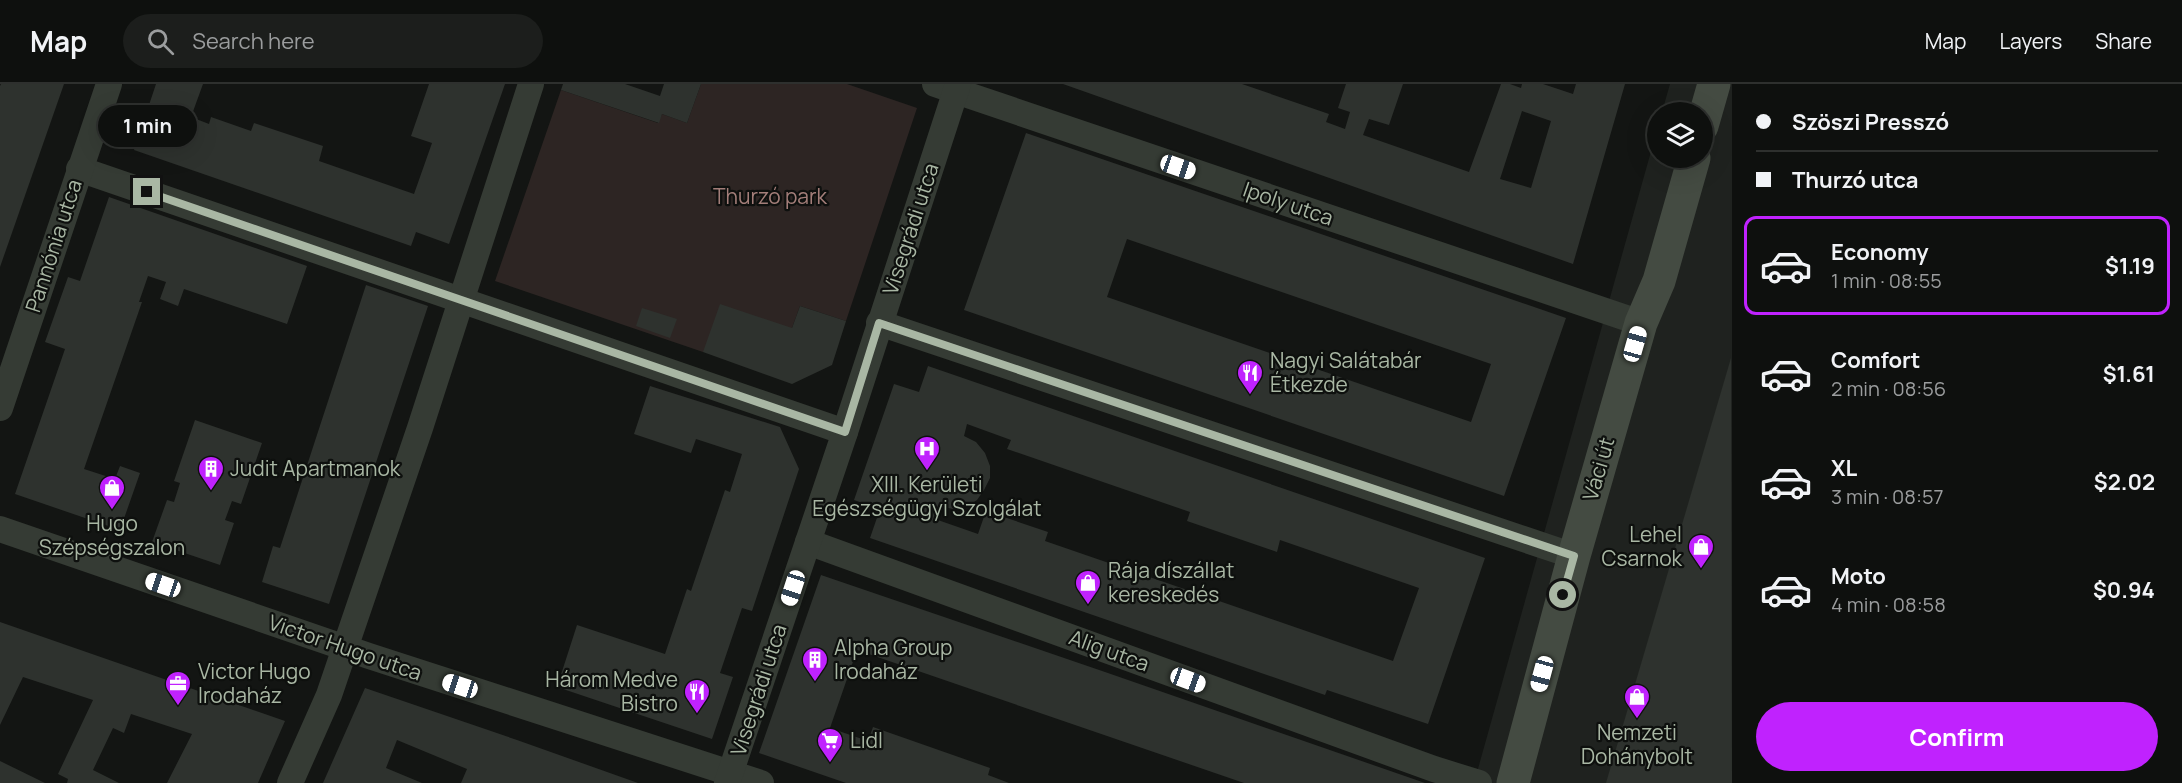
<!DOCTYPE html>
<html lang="en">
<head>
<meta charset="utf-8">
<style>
  :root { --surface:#0e100e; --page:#1c1e1c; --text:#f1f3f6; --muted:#9b9d9e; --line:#2e302e; --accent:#c022fe }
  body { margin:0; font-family:Manrope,sans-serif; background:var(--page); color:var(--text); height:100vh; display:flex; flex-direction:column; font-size:22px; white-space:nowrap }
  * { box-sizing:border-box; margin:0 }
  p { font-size:20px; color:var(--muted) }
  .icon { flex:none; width:33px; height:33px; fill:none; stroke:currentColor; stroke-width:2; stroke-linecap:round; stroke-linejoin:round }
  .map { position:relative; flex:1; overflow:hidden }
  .side { display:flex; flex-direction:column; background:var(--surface); width:450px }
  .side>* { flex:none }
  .guide { display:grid; align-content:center; height:132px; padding:0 24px; background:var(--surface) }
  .controls { position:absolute; left:1647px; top:18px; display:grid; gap:12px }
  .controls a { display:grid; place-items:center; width:66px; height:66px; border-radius:50%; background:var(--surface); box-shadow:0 6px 24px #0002,0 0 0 2px var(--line); font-size:30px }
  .end { position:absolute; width:27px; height:27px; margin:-14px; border:8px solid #a9b7a4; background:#111; box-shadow:0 0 0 3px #111 }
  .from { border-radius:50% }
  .bubble { position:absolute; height:42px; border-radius:21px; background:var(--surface); box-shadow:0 6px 24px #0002,0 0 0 2px var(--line); font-size:20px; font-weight:700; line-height:42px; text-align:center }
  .car { position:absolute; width:18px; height:36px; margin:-18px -9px; border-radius:8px; box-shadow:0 0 4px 2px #0007; background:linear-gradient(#fff 24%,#345 0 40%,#fff 0 76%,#345 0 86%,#fff 0) }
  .guide b { display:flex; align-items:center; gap:21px; height:57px; font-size:22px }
  .guide b+b { border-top:2px solid var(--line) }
  .guide i { width:15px; height:15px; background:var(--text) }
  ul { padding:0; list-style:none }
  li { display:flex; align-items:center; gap:18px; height:99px; margin:0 12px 9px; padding:0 12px; border:3px solid transparent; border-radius:12px }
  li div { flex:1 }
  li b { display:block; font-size:22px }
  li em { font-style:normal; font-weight:700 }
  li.selected { border-color:var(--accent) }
  li>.icon { width:54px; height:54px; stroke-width:1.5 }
  .action { display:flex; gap:12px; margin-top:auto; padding:12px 24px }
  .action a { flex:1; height:69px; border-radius:36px; background:var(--accent); color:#fff; font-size:24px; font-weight:700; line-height:69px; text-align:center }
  header { display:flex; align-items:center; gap:36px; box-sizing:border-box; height:84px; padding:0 30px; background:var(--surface); border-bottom:2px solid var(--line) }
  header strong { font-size:28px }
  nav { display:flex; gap:33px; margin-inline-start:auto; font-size:21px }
  .search { width:420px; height:54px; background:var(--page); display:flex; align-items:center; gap:15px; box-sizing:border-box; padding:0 21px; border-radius:33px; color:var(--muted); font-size:22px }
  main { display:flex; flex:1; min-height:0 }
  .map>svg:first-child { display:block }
</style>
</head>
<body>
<header>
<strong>Map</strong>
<div class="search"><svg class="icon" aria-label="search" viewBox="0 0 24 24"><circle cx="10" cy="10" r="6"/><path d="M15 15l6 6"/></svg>Search here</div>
<nav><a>Map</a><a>Layers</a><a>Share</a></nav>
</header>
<main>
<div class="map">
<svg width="1732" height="699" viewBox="0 0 1732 699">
  <rect width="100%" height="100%" fill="#131513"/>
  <polygon fill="#1f221f" points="1670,0 1732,0 1732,699 1474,699 1657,46 1658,74 1702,74 1702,28 1662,28"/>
  <polygon fill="#2d2523" points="701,0 847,0 917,24 846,237 800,222 792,244 703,268 495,197 561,6 658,39 662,30 687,39"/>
  <g fill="#2e322e" fill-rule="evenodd">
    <polygon points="1,0 64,0 0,183 0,2"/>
    <polygon points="156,0 203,0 191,33 209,40 211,33 251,47 254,39 323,62 319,77 414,110 432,59 411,52 429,0 505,0 449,160 416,148 411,162 134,66"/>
    <polygon points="563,0 625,0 660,12 664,0 701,0 687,39 662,30 659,39 561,6"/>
    <path d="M1063,0H1242L1329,30L1326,38L1345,45L1350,28L1338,24L1346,0H1403L1389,41L1369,35L1363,51L1469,88L1501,0H1510L1521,4L1522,0H1543L1573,10L1576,0H1625L1573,180ZM1522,27L1551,37L1531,104L1500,95Z"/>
    <path d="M1026,49L1566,234L1504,412L964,226ZM1127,155L1491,280L1471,338L1107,213Z"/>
    <polygon points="109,113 307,182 287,240 184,205 178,222 160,215 166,198 148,192 139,218 142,218 84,385 115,395 120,382 140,389 120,446 15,410 65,265 45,258 68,193 80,197"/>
    <polygon points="366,201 428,222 329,520 262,498 273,462 280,464"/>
    <polygon points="720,220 792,244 800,222 846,237 832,281 792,300 703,268"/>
    <polygon points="642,224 677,235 670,254 636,242"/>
    <polygon points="1731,274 1732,699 1606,699"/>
    <path d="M928,282L1485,474L1428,640L1327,606L1325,611L870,454L880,425L854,416L894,300L919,308ZM967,340L1011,356L1007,365L1190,428L1187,437L1277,468L1280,456L1419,504L1393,577L1045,457L1048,448L986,427L978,450L935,435L939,422L953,425L968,422L977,416L984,406L990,394V382L985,369L976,358L964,352Z"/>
    <polygon points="650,302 780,343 799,385 752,527 742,524 720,589 733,593 712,655 557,603 577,541 665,570 687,505 691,507 725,406 730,408 742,370 696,355 691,369 634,350"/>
    <polygon points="195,336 262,359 241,420 232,417 225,436 234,439 220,481 152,458 167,416 174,418 180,399 174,397"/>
    <polygon points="821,491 1105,588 1425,699 1244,699 857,566 830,644 868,657 873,643 990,684 988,691 1009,699 846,699 759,669"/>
    <polygon points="0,538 285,637 258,699 167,699 192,650 131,630 124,649 113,644 93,686 119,699 67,699 68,695 58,690 93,616 23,593 0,641"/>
    <polygon points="365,604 517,656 638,699 461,699 467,685 397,656 386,684 422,699 323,699"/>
    <polygon points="0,677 45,699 0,699"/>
  </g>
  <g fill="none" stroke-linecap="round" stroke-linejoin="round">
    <g stroke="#353b34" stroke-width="26">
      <polyline points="935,0 1641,239"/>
      <polyline points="79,85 845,348"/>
      <polyline points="879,239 1574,472"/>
      <polyline points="0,324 109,0"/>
      <polyline points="0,445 369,572 761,699"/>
      <polyline points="808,458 1434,685 1479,699"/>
      <polyline points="290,699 329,611 345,564 420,344 531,0"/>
      <polyline points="727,699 845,348 958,0"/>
    </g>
    <g stroke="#444b42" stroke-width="33">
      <polyline points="1702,42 1714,0"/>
      <polyline points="1513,699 1574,472 1641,239 1659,197 1694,74"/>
    </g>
  </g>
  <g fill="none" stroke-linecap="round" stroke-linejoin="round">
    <polyline stroke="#a9b7a4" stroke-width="8" points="147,108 845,348 879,239 1574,472 1563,511"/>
  </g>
  <defs>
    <symbol id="restaurant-pin" viewBox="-11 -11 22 30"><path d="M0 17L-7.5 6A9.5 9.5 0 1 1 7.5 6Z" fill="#c022fe" stroke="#0e100e"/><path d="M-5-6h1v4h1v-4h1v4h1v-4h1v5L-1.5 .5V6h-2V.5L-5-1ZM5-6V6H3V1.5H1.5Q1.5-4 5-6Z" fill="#fff"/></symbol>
    <symbol id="hospital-pin" viewBox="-11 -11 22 30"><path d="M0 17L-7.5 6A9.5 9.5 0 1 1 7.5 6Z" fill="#c022fe" stroke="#0e100e"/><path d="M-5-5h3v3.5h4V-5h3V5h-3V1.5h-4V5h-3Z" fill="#fff"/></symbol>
    <symbol id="building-pin" viewBox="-11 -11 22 30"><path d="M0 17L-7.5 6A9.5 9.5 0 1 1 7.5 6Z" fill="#c022fe" stroke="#0e100e"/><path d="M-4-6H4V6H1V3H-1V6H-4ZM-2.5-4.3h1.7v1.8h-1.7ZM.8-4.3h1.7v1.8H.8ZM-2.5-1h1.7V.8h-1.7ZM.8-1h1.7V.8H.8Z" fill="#fff"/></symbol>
    <symbol id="shop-pin" viewBox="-11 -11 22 30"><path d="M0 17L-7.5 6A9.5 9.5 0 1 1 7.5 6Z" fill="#c022fe" stroke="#0e100e"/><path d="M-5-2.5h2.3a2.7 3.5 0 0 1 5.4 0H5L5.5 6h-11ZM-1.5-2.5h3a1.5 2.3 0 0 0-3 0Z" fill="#fff"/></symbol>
    <symbol id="office-pin" viewBox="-11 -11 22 30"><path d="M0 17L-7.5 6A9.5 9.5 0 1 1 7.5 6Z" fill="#c022fe" stroke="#0e100e"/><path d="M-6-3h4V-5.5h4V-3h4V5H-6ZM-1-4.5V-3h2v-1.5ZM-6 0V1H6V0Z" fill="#fff"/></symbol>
    <symbol id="supermarket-pin" viewBox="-11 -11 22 30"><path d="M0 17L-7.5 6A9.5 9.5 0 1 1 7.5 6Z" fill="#c022fe" stroke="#0e100e"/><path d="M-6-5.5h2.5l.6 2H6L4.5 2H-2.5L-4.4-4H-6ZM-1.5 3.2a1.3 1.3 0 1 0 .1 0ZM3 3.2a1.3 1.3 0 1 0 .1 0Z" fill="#fff"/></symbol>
  </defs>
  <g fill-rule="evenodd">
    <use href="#restaurant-pin" x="1235" y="274" width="30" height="40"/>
    <use href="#hospital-pin" x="912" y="350" width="30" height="40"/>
    <use href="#building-pin" x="196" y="370" width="30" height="40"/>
    <use href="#shop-pin" x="97" y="389" width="30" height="40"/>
    <use href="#shop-pin" x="1686" y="448" width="30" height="40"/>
    <use href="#shop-pin" x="1073" y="484" width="30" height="40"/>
    <use href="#building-pin" x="800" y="561" width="30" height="40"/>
    <use href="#office-pin" x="163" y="585" width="30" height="40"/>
    <use href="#restaurant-pin" x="682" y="593" width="30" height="40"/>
    <use href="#shop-pin" x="1622" y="598" width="30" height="40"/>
    <use href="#supermarket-pin" x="815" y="642" width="30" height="40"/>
  </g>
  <g text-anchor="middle" stroke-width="4.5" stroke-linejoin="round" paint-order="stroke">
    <g font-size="21" fill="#a37e79" stroke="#0e100e">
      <text x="770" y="120">Thurzó park</text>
    </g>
    <g font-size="21" fill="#a9b7a4" stroke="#0e100e">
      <text transform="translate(1288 120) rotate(19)" y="7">Ipoly utca</text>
      <text transform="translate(911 145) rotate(-72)" y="7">Visegrádi utca</text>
      <text transform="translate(54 162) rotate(-72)" y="7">Pannónia utca</text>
      <text transform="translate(1599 385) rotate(-74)" y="7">Váci út</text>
      <text transform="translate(345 564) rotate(19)" y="7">Victor Hugo utca</text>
      <text transform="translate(1109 567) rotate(20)" y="7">Alig utca</text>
      <text transform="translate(759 606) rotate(-72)" y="7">Visegrádi utca</text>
    </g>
    <g font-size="21" fill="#a9b7a4" stroke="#0e100e" text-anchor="start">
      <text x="1270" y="284">Nagyi Salátabár<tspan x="1270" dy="24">Étkezde</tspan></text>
      <text x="230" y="392">Judit Apartmanok</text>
      <text x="927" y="408" text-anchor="middle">XIII. Kerületi<tspan x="927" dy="24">Egészségügyi Szolgálat</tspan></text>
      <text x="112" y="447" text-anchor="middle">Hugo<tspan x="112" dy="24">Szépségszalon</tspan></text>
      <text x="1682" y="458" text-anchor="end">Lehel<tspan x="1682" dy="24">Csarnok</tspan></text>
      <text x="1108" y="494">Rája díszállat<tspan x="1108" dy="24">kereskedés</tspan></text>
      <text x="834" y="571">Alpha Group<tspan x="834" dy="24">Irodaház</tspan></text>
      <text x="198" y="595">Victor Hugo<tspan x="198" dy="24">Irodaház</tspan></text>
      <text x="678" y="603" text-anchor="end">Három Medve<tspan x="678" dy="24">Bistro</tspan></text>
      <text x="1637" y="656" text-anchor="middle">Nemzeti<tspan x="1637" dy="24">Dohánybolt</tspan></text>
      <text x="850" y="664">Lidl</text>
    </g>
  </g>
</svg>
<div class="controls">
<a><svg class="icon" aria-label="layers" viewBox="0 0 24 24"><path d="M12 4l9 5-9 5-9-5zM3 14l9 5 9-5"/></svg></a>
</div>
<i class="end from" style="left:1563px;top:511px"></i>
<i class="end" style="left:147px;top:108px"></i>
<div class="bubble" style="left:98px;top:21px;width:99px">1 min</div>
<i class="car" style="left:1178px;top:83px;rotate:109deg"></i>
<i class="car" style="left:1635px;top:260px;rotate:16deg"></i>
<i class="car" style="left:163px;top:501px;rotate:289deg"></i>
<i class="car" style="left:793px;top:504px;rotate:198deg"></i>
<i class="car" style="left:1542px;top:590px;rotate:195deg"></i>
<i class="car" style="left:1188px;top:596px;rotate:110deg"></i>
<i class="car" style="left:460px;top:602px;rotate:288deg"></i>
</div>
<section class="side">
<div class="guide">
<b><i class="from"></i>Szöszi Presszó</b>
<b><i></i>Thurzó utca</b>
</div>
<ul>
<li class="selected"><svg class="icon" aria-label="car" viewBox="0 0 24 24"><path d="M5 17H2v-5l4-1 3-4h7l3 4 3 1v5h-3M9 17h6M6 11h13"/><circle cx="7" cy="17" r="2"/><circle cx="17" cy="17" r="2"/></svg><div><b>Economy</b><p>1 min · 08:55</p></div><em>$1.19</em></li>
<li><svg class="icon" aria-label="car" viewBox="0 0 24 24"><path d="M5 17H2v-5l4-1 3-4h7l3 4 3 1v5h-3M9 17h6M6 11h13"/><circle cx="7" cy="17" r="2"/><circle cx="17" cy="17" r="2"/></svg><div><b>Comfort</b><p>2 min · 08:56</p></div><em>$1.61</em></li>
<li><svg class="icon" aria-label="car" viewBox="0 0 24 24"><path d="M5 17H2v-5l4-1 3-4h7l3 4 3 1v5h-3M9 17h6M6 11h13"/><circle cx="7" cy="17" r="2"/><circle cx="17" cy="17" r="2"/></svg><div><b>XL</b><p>3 min · 08:57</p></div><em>$2.02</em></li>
<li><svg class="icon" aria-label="car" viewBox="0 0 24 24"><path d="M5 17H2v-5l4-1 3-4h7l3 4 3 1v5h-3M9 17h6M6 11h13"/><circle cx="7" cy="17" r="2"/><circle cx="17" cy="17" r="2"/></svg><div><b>Moto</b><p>4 min · 08:58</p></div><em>$0.94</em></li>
</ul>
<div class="action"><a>Confirm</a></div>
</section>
</main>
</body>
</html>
